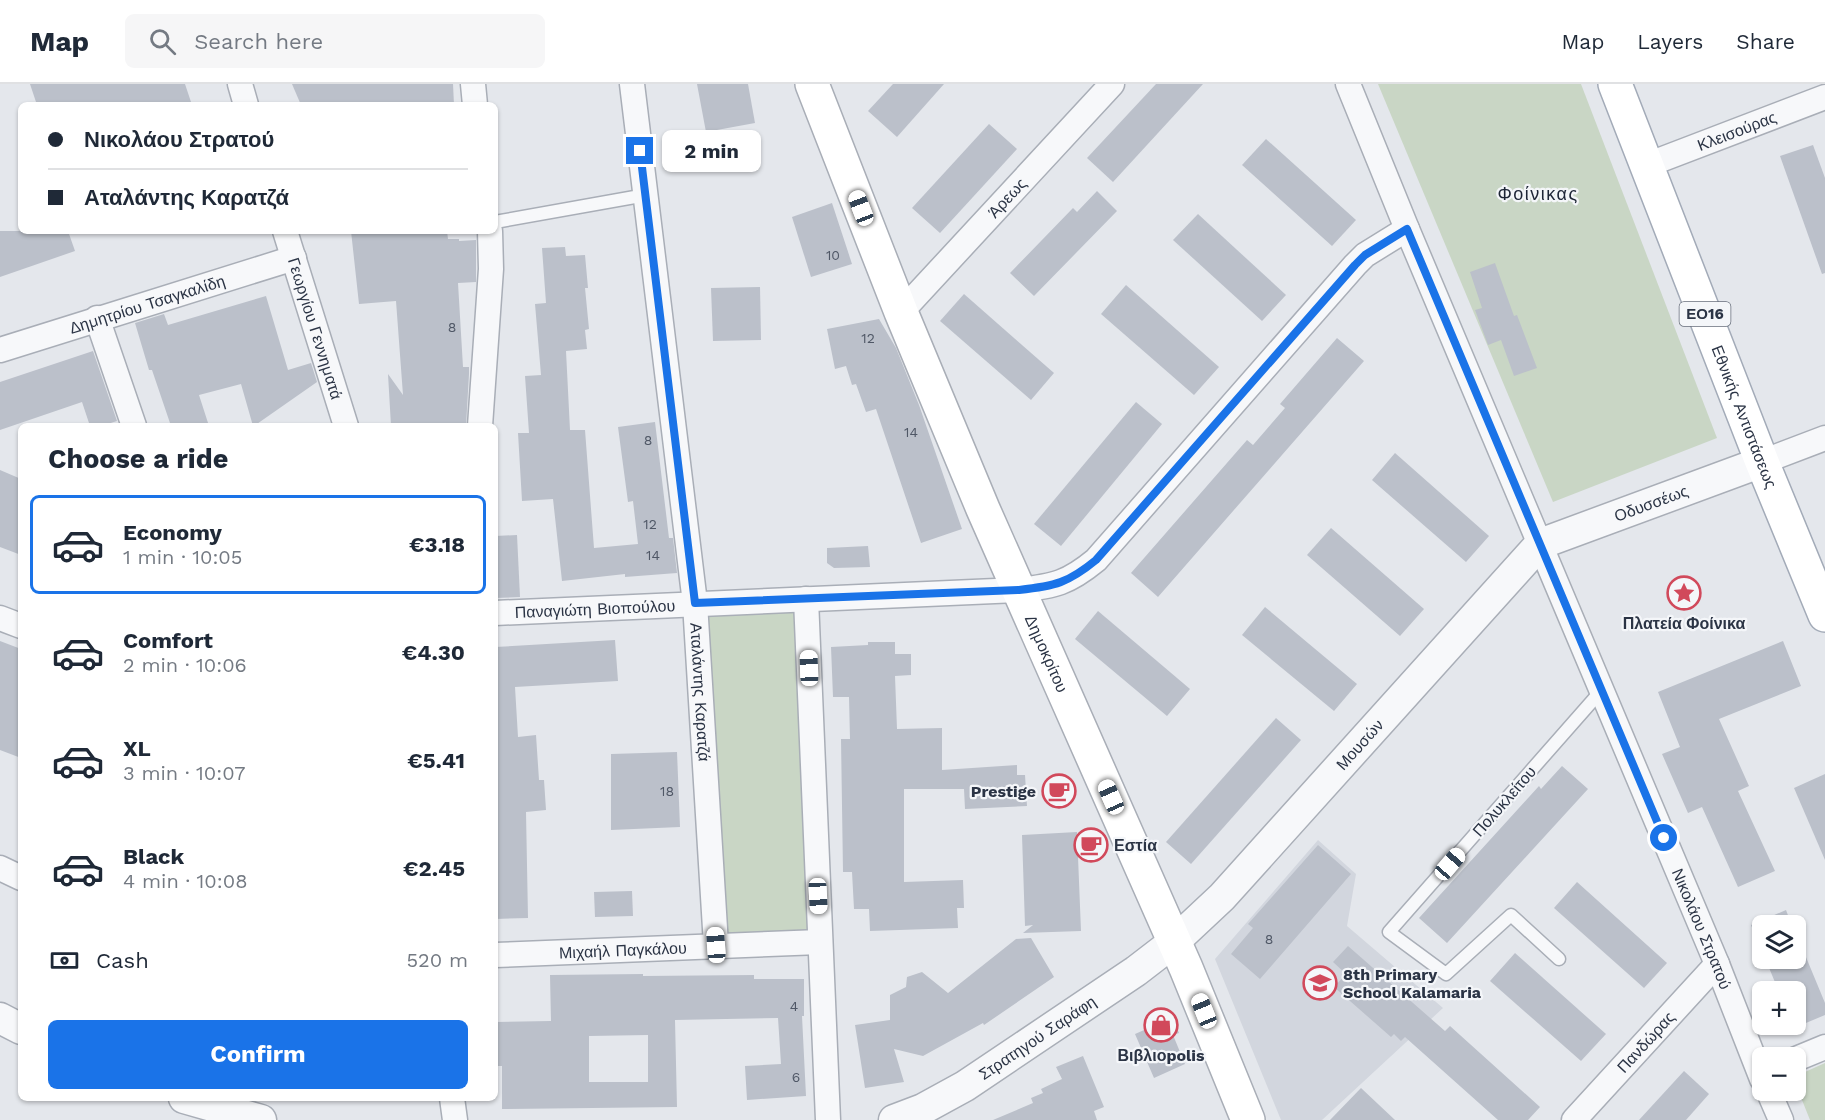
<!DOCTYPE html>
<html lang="en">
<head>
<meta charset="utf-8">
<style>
  :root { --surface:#fff; --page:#f6f6f7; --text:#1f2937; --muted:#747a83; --line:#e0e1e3; --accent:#1a73e8 }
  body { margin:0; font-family:"Work Sans",sans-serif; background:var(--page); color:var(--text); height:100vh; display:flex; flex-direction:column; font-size:22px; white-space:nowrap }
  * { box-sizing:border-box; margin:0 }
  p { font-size:20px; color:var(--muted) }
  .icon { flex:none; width:33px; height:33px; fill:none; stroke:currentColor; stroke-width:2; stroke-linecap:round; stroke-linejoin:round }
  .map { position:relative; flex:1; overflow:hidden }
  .side { position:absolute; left:18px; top:339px; width:480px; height:678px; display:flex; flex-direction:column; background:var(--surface); border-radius:9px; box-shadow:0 2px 4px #0004 }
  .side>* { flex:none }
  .top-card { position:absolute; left:18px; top:18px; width:480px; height:132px; border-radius:9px; box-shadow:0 2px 4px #0004; display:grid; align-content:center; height:132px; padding:0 30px; background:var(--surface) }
  .fabs { position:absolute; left:1752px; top:831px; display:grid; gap:12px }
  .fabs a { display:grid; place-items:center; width:54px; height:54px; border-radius:9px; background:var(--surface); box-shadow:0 2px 4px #0004; font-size:30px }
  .end { position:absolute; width:27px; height:27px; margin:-14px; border:8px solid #1a73e8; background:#fff; box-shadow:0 0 0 3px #fff }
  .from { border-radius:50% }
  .bubble { position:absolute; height:42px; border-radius:9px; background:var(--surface); box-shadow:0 2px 4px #0004; font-size:20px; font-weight:700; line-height:42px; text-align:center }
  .car { position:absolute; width:18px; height:36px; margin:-18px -9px; border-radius:8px; box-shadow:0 0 4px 2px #0007; background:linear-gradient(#fff 24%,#345 0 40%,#fff 0 76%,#345 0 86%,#fff 0) }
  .top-card b { display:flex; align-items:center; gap:21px; height:57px; font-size:22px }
  .top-card b+b { border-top:2px solid var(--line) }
  .top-card i { width:15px; height:15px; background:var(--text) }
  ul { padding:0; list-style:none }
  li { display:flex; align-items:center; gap:18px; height:99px; margin:0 12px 9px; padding:0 18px; border:3px solid transparent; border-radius:9px }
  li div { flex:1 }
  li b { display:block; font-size:22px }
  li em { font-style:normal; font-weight:700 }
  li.active { border-color:var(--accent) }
  li>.icon { width:54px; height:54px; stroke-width:1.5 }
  h2 { padding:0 30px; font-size:27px; line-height:72px }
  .pay { display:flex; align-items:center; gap:15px; height:66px; padding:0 30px; font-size:22px }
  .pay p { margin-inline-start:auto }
  .primary-button { display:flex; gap:12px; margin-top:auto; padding:12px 30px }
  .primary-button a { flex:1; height:69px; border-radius:9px; background:var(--accent); color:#fff; font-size:24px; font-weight:700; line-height:69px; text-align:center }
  header { display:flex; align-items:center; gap:36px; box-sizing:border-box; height:84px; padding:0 30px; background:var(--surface); border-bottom:2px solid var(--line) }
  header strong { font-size:28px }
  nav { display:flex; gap:33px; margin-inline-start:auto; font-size:21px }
  .search { width:420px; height:54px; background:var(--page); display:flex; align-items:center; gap:15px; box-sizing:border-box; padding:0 21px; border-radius:9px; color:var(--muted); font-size:22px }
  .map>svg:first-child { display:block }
</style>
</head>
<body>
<header>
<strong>Map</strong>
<div class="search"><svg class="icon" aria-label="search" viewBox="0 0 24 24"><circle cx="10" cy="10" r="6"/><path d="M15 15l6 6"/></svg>Search here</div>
<nav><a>Map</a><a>Layers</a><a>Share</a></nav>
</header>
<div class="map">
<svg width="1825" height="1036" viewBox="0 0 1825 1036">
  <rect width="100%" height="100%" fill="#e4e7ec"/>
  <polygon fill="#d2d6de" points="1318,756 1356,790 1347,842 1443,924 1322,1036 1281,1036 1215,875"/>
  <g fill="#c9d6c5">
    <polygon points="1378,0 1581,0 1717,354 1553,418"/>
    <polygon points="795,524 812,849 722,851 707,529"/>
    <polygon points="1825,979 1825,1036 1810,1036 1796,1001 1796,992"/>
  </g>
  <g fill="#bbc0ca" fill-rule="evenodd">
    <polygon points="30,0 185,0 192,21 37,21"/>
    <polygon points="292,0 453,0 454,21 301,21"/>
    <polygon points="697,0 748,0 755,39 706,48"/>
    <polygon points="893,0 944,0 897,53 868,27"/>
    <polygon points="1156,0 1203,0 1113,98 1087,74"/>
    <polygon points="989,40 1017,65 940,149 912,124"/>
    <polygon points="1266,55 1356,136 1332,162 1242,81"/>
    <polygon points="1813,61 1825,94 1825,189 1822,190 1780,72"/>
    <polygon points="1097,107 1117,127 1034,212 1010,189 1073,124 1077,128"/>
    <polygon points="832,119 852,180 811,193 792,133"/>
    <polygon points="1198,130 1286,211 1262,237 1173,156"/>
    <polygon points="0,147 68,147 75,167 0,193"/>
    <polygon points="351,147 447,147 448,155 459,155 459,157 476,156 476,198 458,199 463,283 469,283 469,290 466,342 391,342 388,290 403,311 396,217 359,220"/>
    <polygon points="565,163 566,172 585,171 588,204 585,204 589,245 585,246 587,265 566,267 570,346 585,346 594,464 638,460 633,417 628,418 618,343 655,338 669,454 673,454 677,489 625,493 625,490 562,497 553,415 522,417 518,349 529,349 525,292 541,291 535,220 546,219 542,164"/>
    <polygon points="1495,179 1514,232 1517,231 1537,284 1514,292 1501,256 1488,261 1475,226 1482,224 1470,188"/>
    <polygon points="1126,201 1219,283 1194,311 1101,230"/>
    <polygon points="760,203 761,256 713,257 711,204"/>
    <polygon points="964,210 1054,289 1031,316 940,237"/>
    <polygon points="266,212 288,286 311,279 317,298 254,342 253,342 241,300 199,311 209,342 171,342 152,286 149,286 135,239 164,230 168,241"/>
    <polygon points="879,235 896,264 919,321 962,445 921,459 876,325 866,328 856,300 852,301 846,282 835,285 827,245"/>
    <polygon points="1337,254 1364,277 1158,513 1131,489 1247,356 1253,361 1285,324 1280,320"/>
    <polygon points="93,267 117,337 101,342 90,342 82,318 0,346 0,298"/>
    <polygon points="1136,318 1162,340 1061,462 1034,440"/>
    <polygon points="1395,369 1489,452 1466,478 1372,396"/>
    <polygon points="0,386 21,395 21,471 0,463"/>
    <polygon points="1331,444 1424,525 1400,552 1307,471"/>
    <polygon points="517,451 520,513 495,514 495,452"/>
    <polygon points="868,462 870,483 834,484 827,479 827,464"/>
    <polygon points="1265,523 1357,600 1334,627 1242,551"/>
    <polygon points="1098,527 1190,605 1167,632 1075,555"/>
    <polygon points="615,556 618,597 515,603 518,653 536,651 539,696 544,696 546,726 526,728 528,834 495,835 495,563"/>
    <polygon points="0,557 21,565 21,674 0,666"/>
    <polygon points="1783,557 1801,602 1719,635 1749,702 1738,707 1775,787 1738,803 1702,723 1688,729 1662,670 1680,663 1658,608"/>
    <polygon points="868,558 895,558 895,570 911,570 911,591 895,592 897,645 942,644 942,686 1017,681 1017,691 1025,691 1027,722 965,725 964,705 904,705 904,798 963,796 964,824 957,824 958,844 870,847 869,825 854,825 852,788 843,788 841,655 850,655 849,613 833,613 831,563 868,561"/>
    <polygon points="1276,634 1301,656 1191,780 1166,758"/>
    <polygon points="677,668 680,743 611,746 611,670"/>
    <polygon points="1562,682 1588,705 1447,859 1419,834 1539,702 1541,705"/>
    <polygon points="1825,690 1825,776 1794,704"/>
    <polygon points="1077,748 1081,847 1023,849 1033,841 1025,842 1022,751"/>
    <polygon points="1318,761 1351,790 1260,895 1231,870 1253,844 1248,840"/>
    <polygon points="1577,798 1667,879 1644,904 1554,824"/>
    <polygon points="632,807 633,832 595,833 594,808"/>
    <polygon points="1786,826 1792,842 1762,842 1762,869 1751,841"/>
    <polygon points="1796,849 1825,919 1825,931 1794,944 1792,940 1796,940 1796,908 1779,908 1765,874 1796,874"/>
    <polygon points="1031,854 1054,893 984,941 983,939 923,972 894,965 904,998 865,1004 855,941 890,936 890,911 906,903 907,893 922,888 948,909 1016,855"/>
    <polygon points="1348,862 1445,947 1450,942 1540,1023 1528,1036 1498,1036 1405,953 1401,957 1394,950 1391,953 1334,903 1346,890 1333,878"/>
    <polygon points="1515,869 1606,950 1581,977 1490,897"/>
    <path d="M643,890V892L754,891V895H804V932H802L806,1012L747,1016L745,982L781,980L778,934L675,936L677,1023L502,1025V982H495V938L551,937L550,891ZM648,951V998H589V952Z"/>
    <polygon points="1169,926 1179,949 1173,951 1185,980 1154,994 1135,950 1151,943 1148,936"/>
    <polygon points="1083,972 1104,1023 1094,1027 1097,1036 993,1036 1033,1019 1031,1014 1043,1009 1041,1005 1062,995 1056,983"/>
    <polygon points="1684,987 1709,1010 1686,1036 1639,1036"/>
    <polygon points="1361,1004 1395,1036 1330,1036"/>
  </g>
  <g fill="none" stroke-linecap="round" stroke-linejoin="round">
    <defs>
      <g id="service">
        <polyline points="495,138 646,111"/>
        <polyline points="1559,875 1511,831 1446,890 1389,848 1601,607"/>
      </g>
      <g id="minor">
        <polyline points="240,0 246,21"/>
        <polyline points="473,0 475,21"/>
        <path id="s1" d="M632,0L695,519L716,861"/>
        <path id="s2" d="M1348,0L1407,145L1717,880L1762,995"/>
        <path id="s3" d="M1647,81L1825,13"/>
        <path id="s4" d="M285,147L346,342"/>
        <path id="s5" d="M901,228L1112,0"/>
        <polyline points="97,234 134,342"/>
        <path id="s6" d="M0,266L294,174"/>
        <polyline points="480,342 491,185 490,147"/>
        <polyline points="1762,378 1825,354"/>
        <polyline points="806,515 828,1036"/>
        <path id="s7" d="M495,529L1019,506C1055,502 1068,499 1096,476L1355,181L1365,171L1407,145"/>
        <polyline points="0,534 21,542"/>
        <polyline points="0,784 21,794"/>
        <path id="s8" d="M495,871L820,858"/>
        <polyline points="1796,975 1825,963"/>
        <polyline points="1768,1006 1781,1036"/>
        <polyline points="452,1014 455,1036"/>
        <path id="s9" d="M1574,1036L1717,880"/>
      </g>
      <g id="tertiary">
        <polyline points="0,934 21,945"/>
        <polyline points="184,1014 261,1036"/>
        <path id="s10" d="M894,1036L923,1025L965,1002L1136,887L1175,857L1222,813L1540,460L1762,378"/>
      </g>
      <g id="secondary">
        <path id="s11" d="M812,0L901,228L983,425L1186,884L1248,1036"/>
      </g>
      <g id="primary">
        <path id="s12" d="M1615,0L1762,378L1825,531"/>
      </g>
    </defs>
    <use href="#service" stroke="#a9aeb7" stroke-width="15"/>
    <use href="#minor" stroke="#a9aeb7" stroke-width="27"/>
    <use href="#tertiary" stroke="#a9aeb7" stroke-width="33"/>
    <use href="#secondary" stroke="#a9aeb7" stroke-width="36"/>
    <use href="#primary" stroke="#a3abb8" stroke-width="36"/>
    <use href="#service" stroke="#f7f8fa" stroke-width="12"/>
    <use href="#minor" stroke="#f7f8fa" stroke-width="24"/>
    <use href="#tertiary" stroke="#f7f8fa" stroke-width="30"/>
    <use href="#secondary" stroke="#fff" stroke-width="33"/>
    <use href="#primary" stroke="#fff" stroke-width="33"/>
  </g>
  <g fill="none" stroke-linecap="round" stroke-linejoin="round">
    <path stroke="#1a73e8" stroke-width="8" d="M640,67L695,519L1019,506C1055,502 1068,499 1096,476L1355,181L1365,171L1407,145L1664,754"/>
  </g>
  <defs>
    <symbol id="sight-ring" viewBox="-11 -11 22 22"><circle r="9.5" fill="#f4f6f9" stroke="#d1495b" stroke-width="1.5"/><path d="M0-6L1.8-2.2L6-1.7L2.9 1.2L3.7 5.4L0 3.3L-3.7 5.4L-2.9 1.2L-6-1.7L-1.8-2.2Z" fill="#d1495b"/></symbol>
    <symbol id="cafe-ring" viewBox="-11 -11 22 22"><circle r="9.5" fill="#f4f6f9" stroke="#d1495b" stroke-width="1.5"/><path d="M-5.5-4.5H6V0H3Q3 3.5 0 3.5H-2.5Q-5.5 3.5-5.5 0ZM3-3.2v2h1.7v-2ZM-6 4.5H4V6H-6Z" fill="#d1495b"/></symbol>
    <symbol id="school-ring" viewBox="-11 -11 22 22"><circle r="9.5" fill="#f4f6f9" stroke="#d1495b" stroke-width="1.5"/><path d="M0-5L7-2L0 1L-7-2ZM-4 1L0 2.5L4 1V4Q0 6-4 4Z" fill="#d1495b"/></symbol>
    <symbol id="shop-ring" viewBox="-11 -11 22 22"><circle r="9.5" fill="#f4f6f9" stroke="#d1495b" stroke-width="1.5"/><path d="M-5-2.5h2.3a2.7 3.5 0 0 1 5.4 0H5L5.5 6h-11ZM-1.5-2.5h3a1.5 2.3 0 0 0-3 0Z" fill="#d1495b"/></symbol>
  </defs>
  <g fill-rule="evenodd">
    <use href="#sight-ring" x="1665" y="490" width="38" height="38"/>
    <use href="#cafe-ring" x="1040" y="688" width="38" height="38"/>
    <use href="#cafe-ring" x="1072" y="742" width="38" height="38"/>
    <use href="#school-ring" x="1301" y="880" width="38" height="38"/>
    <use href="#shop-ring" x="1142" y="922" width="38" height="38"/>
  </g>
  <g text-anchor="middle" stroke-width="4.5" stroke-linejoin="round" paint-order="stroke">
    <g font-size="14" fill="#4f5766">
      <text x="833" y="176">10</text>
      <text x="452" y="248">8</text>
      <text x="868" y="259">12</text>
      <text x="911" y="353">14</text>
      <text x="648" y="361">8</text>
      <text x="650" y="445">12</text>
      <text x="653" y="476">14</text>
      <text x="667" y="712">18</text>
      <text x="1269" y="860">8</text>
      <text x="794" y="927">4</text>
      <text x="796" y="998">6</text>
    </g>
    <rect fill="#f4f6f9" stroke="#676e7b" stroke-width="1.5" x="1679.5" y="218" width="51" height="24" rx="4.5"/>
    <g font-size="15" font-weight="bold" fill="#2b3445">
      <text x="1705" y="235">ΕΟ16</text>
    </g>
    <g font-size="16" fill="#2b3445" stroke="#f4f6f9">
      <text dy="6" stroke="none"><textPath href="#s3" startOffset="96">Κλεισούρας</textPath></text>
      <text dy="6" stroke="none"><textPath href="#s5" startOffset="156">Άρεως</textPath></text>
      <text dy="6" stroke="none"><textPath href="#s6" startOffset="154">Δημητρίου Τσαγκαλίδη</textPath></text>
      <text dy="6" stroke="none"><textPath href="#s4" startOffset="102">Γεωργίου Γεννηματά</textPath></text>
      <text dy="6" stroke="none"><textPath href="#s12" startOffset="357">Εθνικής Αντιστάσεως</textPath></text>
      <text dy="6" stroke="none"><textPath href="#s10" startOffset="992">Οδυσσέως</textPath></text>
      <text dy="6" stroke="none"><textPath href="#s7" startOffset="100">Παναγιώτη Βιοπούλου</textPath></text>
      <text dy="6" stroke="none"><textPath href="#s11" startOffset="616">Δημοκρίτου</textPath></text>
      <text dy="6" stroke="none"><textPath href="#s1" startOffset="612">Αταλάντης Καρατζά</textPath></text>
      <text dy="6" stroke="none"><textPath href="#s10" startOffset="604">Μουσών</textPath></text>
      <text transform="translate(1504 717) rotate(-49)" y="6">Πολυκλείτου</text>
      <text dy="6" stroke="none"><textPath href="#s2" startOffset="916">Νικολάου Στρατού</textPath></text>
      <text dy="6" stroke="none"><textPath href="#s8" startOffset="128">Μιχαήλ Παγκάλου</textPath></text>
      <text dy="6" stroke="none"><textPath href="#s10" startOffset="166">Στρατηγού Σαράφη</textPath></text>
      <text dy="6" stroke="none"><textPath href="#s9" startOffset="106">Πανδώρας</textPath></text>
    </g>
    <g font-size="16" font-weight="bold" fill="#2b3445" stroke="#f4f6f9">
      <text x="1684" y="545">Πλατεία Φοίνικα</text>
      <text x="1036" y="713" text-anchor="end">Prestige</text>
      <text x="1114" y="767" text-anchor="start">Εστία</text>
      <text x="1343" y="896" text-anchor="start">8th Primary<tspan x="1343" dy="18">School Kalamaria</tspan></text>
      <text x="1161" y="977">Βιβλιοpolis</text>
    </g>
    <g font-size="18" letter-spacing="1.5" fill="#1d2536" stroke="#f4f6f9">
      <text x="1538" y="116">Φοίνικας</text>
    </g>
  </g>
</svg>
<div class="fabs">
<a><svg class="icon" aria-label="layers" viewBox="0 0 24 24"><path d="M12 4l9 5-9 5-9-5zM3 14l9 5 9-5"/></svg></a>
<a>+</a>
<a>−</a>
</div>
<i class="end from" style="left:1664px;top:754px"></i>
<i class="end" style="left:640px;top:67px"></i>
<div class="bubble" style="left:662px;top:46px;width:99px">2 min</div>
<i class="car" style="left:861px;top:124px;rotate:339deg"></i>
<i class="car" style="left:809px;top:584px;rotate:358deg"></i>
<i class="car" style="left:1111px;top:713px;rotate:336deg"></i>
<i class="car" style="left:1450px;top:780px;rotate:41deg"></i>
<i class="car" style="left:818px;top:812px;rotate:177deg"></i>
<i class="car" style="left:716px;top:861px;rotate:356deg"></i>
<i class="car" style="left:1204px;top:927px;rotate:338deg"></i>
<div class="top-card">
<b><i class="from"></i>Νικολάου Στρατού</b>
<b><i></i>Αταλάντης Καρατζά</b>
</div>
<section class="side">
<h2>Choose a ride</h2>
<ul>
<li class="active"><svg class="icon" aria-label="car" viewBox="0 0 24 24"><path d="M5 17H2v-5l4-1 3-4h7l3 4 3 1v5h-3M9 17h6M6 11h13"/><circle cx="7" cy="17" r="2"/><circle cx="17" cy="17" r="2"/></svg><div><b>Economy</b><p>1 min · 10:05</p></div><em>€3.18</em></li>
<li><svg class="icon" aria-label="car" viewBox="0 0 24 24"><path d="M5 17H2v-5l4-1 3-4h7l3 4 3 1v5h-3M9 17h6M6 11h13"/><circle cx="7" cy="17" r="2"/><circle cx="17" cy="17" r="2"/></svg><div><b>Comfort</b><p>2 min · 10:06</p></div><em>€4.30</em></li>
<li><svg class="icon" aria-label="car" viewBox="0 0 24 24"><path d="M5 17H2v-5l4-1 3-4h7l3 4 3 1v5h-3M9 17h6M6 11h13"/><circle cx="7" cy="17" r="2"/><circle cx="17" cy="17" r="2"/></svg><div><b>XL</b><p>3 min · 10:07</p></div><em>€5.41</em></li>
<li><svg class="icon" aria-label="car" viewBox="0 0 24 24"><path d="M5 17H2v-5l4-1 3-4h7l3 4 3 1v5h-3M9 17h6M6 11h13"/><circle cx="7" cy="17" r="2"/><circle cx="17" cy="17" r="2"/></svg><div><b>Black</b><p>4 min · 10:08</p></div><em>€2.45</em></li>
</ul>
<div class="pay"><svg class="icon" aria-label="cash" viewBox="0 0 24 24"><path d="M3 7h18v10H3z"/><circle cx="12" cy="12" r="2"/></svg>Cash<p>520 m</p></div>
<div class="primary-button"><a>Confirm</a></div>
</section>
</div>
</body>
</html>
